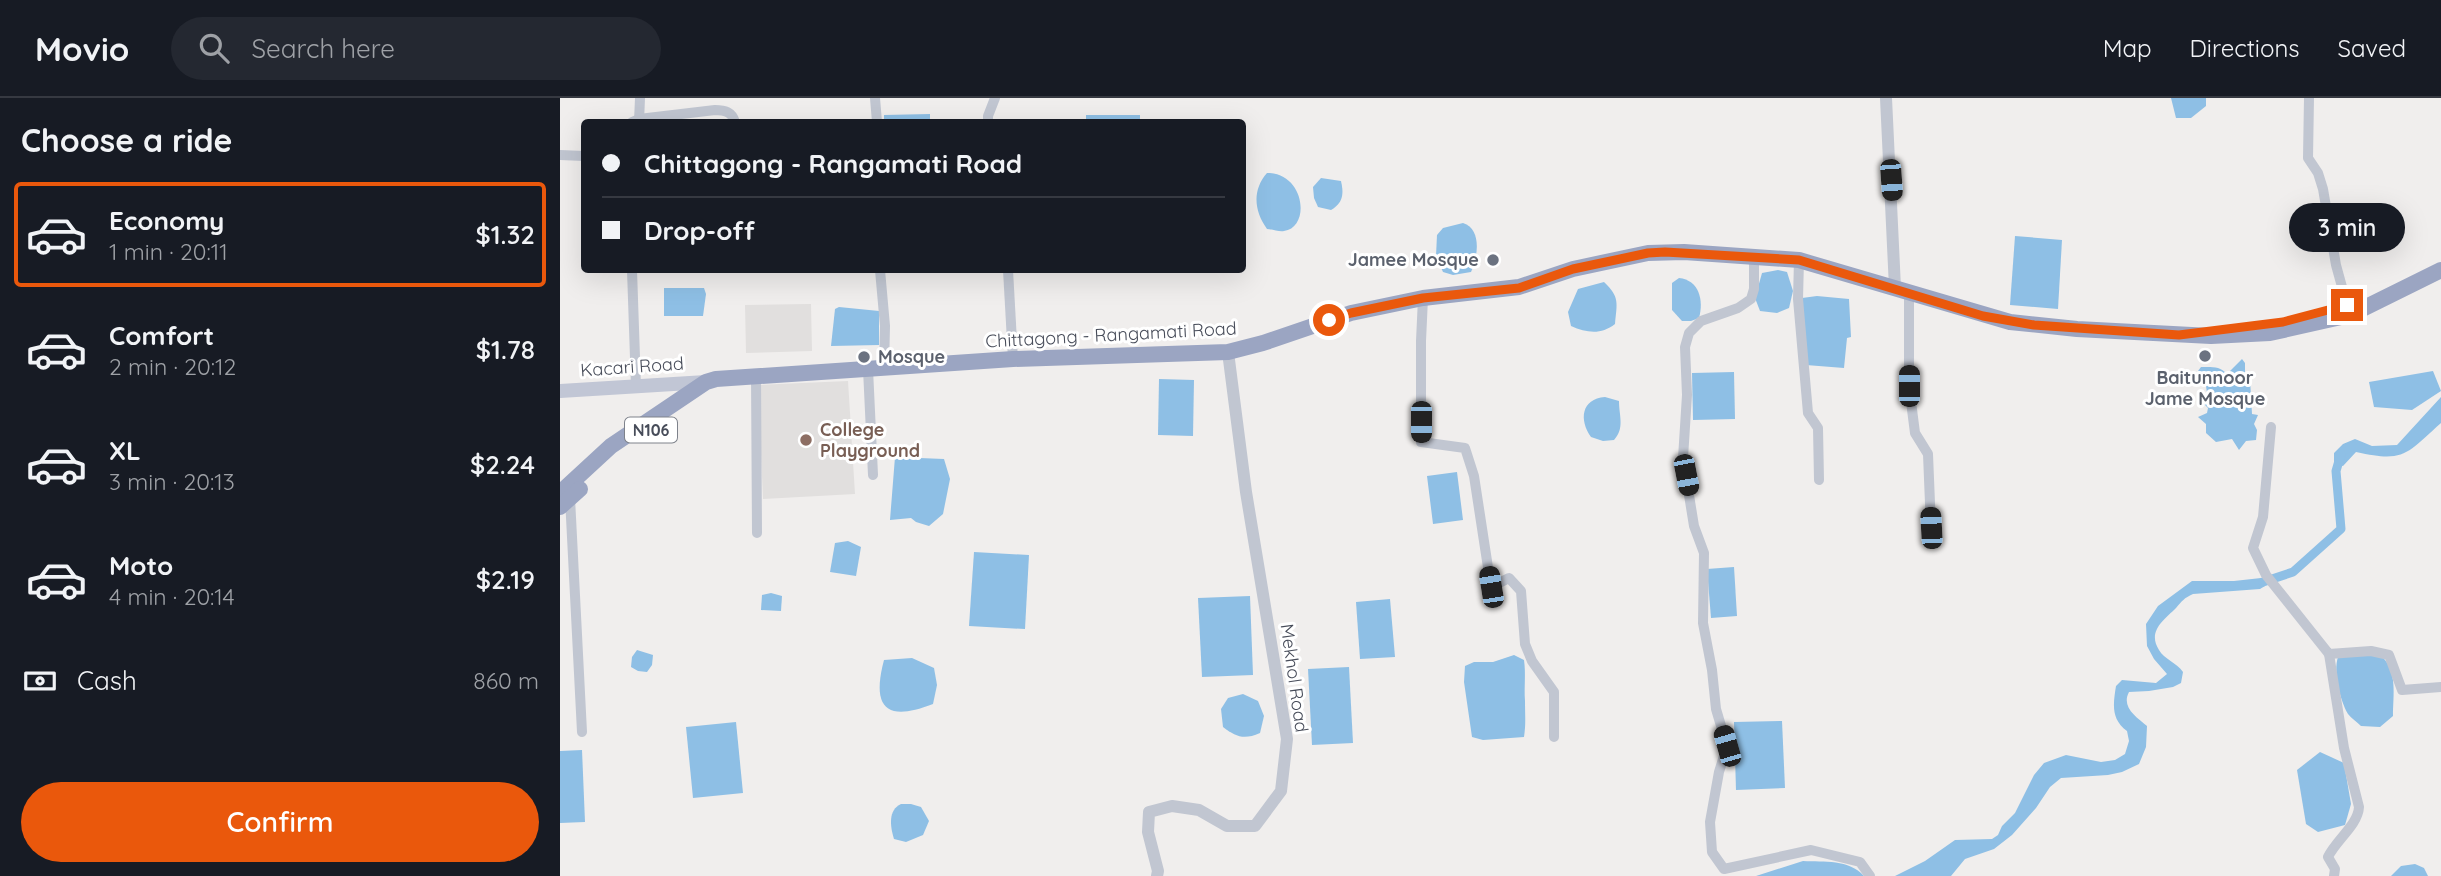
<!DOCTYPE html>
<html lang="en">
<head>
<meta charset="utf-8">
<style>
  :root { --surface:#171b24; --page:#242831; --text:#f1f3f6; --muted:#9ea1a6; --line:#363941; --accent:#ea580c }
  body { margin:0; font-family:Quicksand,sans-serif; background:var(--page); color:var(--text); height:100vh; display:flex; flex-direction:column; font-size:26px; white-space:nowrap }
  * { box-sizing:border-box; margin:0 }
  p { font-size:23px; color:var(--muted) }
  .icon { flex:none; width:38px; height:38px; fill:none; stroke:currentColor; stroke-width:2; stroke-linecap:round; stroke-linejoin:round }
  .map { position:relative; flex:1; overflow:hidden }
  .drawer { display:flex; flex-direction:column; background:var(--surface); width:560px }
  .drawer>* { flex:none }
  .banner { position:absolute; left:21px; top:21px; width:665px; height:154px; border-radius:7px; box-shadow:0 7px 28px #0002; display:grid; align-content:center; height:154px; padding:0 21px; background:var(--surface) }
  .end { position:absolute; width:32px; height:32px; margin:-16px; border:9px solid #ea580c; background:#fff; box-shadow:0 0 0 4px #fff }
  .from { border-radius:50% }
  .bubble { position:absolute; height:49px; border-radius:24px; background:var(--surface); box-shadow:0 7px 28px #0002; font-size:23px; font-weight:600; line-height:49px; text-align:center }
  .car { position:absolute; width:21px; height:42px; margin:-21px -10px; border-radius:9px; box-shadow:0 0 5px 2px #0007; background:linear-gradient(#222 24%,#8ab4d8 0 40%,#222 0 76%,#8ab4d8 0 86%,#222 0) }
  .banner b { display:flex; align-items:center; gap:24px; height:66px; font-size:26px }
  .banner b+b { border-top:2px solid var(--line) }
  .banner i { width:18px; height:18px; background:var(--text) }
  ul { padding:0; list-style:none }
  li { display:flex; align-items:center; gap:21px; height:105px; margin:0 14px 10px; padding:0 7px; border:4px solid transparent; border-radius:7px }
  li div { flex:1 }
  li b { display:block; font-size:26px }
  li em { font-style:normal; font-weight:600 }
  li.current { border-color:var(--accent) }
  li>.icon { width:63px; height:63px; stroke-width:1.5 }
  h2 { padding:0 21px; font-size:32px; line-height:84px }
  .pay { display:flex; align-items:center; gap:18px; height:77px; padding:0 21px; font-size:26px }
  .pay p { margin-inline-start:auto }
  .cta { display:flex; gap:14px; margin-top:auto; padding:14px 21px }
  .cta a { flex:1; height:80px; border-radius:42px; background:var(--accent); color:#fff; font-size:28px; font-weight:600; line-height:80px; text-align:center }
  header { display:flex; align-items:center; gap:42px; box-sizing:border-box; height:98px; padding:0 35px; background:var(--surface); border-bottom:2px solid var(--line) }
  header strong { font-size:33px }
  nav { display:flex; gap:38px; margin-inline-start:auto; font-size:24px }
  .search { width:490px; height:63px; background:var(--page); display:flex; align-items:center; gap:18px; box-sizing:border-box; padding:0 24px; border-radius:38px; color:var(--muted); font-size:26px }
  main { display:flex; flex:1; min-height:0 }
  .map>svg:first-child { display:block }
</style>
</head>
<body>
<header>
<strong>Movio</strong>
<div class="search"><svg class="icon" aria-label="search" viewBox="0 0 24 24"><circle cx="10" cy="10" r="6"/><path d="M15 15l6 6"/></svg>Search here</div>
<nav><a>Map</a><a>Directions</a><a>Saved</a></nav>
</header>
<main>
<section class="drawer">
<h2>Choose a ride</h2>
<ul>
<li class="current"><svg class="icon" aria-label="car" viewBox="0 0 24 24"><path d="M5 17H2v-5l4-1 3-4h7l3 4 3 1v5h-3M9 17h6M6 11h13"/><circle cx="7" cy="17" r="2"/><circle cx="17" cy="17" r="2"/></svg><div><b>Economy</b><p>1 min · 20:11</p></div><em>$1.32</em></li>
<li><svg class="icon" aria-label="car" viewBox="0 0 24 24"><path d="M5 17H2v-5l4-1 3-4h7l3 4 3 1v5h-3M9 17h6M6 11h13"/><circle cx="7" cy="17" r="2"/><circle cx="17" cy="17" r="2"/></svg><div><b>Comfort</b><p>2 min · 20:12</p></div><em>$1.78</em></li>
<li><svg class="icon" aria-label="car" viewBox="0 0 24 24"><path d="M5 17H2v-5l4-1 3-4h7l3 4 3 1v5h-3M9 17h6M6 11h13"/><circle cx="7" cy="17" r="2"/><circle cx="17" cy="17" r="2"/></svg><div><b>XL</b><p>3 min · 20:13</p></div><em>$2.24</em></li>
<li><svg class="icon" aria-label="car" viewBox="0 0 24 24"><path d="M5 17H2v-5l4-1 3-4h7l3 4 3 1v5h-3M9 17h6M6 11h13"/><circle cx="7" cy="17" r="2"/><circle cx="17" cy="17" r="2"/></svg><div><b>Moto</b><p>4 min · 20:14</p></div><em>$2.19</em></li>
</ul>
<div class="pay"><svg class="icon" aria-label="cash" viewBox="0 0 24 24"><path d="M3 7h18v10H3z"/><circle cx="12" cy="12" r="2"/></svg>Cash<p>860 m</p></div>
<div class="cta"><a>Confirm</a></div>
</section>
<div class="map">
<svg width="1881" height="778" viewBox="0 0 1881 778">
  <rect width="100%" height="100%" fill="#f0eeed"/>
  <g fill="#e1dfde">
    <polygon points="251,206 252,253 186,255 185,207"/>
    <polygon points="288,283 295,396 203,401 198,287"/>
  </g>
  <g fill="#8ebfe5">
    <polygon points="1611,0 1646,0 1646,8 1631,20 1616,20"/>
    <polygon points="370,16 370,24 324,24 324,17"/>
    <rect x="526" y="17" width="54" height="7"/>
    <path d="M707,75C745,75 751,129 724,133C719,134 711,131 707,131C694,113 692,92 707,75Z"/>
    <path d="M761,80L781,83C784,96 783,105 771,112L758,109L754,100L753,89Z"/>
    <path d="M903,125C922,131 918,159 911,174L893,177L883,174L876,158L877,137L883,130Z"/>
    <polygon points="1455,138 1502,142 1498,211 1450,207"/>
    <polygon points="1218,172 1227,174 1233,193 1229,210 1217,215 1200,213 1195,200 1202,175"/>
    <path d="M1119,180C1139,182 1144,202 1139,220L1131,223H1122L1112,212V185Z"/>
    <path d="M1044,184C1060,199 1057,205 1055,226C1041,237 1027,235 1011,228L1008,214L1018,191Z"/>
    <polygon points="104,190 144,190 146,196 143,218 104,218"/>
    <polygon points="1257,198 1289,201 1291,239 1287,240 1284,270 1246,267 1242,200"/>
    <polygon points="279,209 319,213 319,247 271,248 275,211"/>
    <path d="M1682,261L1685,265V276L1690,281L1692,316L1698,317L1694,326L1697,332L1696,342L1686,343L1679,352L1672,341L1656,344L1646,335V326L1638,319L1647,315L1648,310L1644,306L1643,300L1647,295L1646,288L1642,283L1644,275L1638,273L1641,269C1652,269 1660,268 1667,276Z"/>
    <polygon points="1873,273 1881,293 1852,312 1814,309 1809,284"/>
    <polygon points="1174,274 1175,321 1133,322 1132,275"/>
    <polygon points="599,281 634,282 633,338 598,337"/>
    <path d="M1045,299L1059,303C1059,318 1065,330 1054,342L1043,343L1031,339C1019,322 1021,301 1045,299Z"/>
    <path d="M1881,299V325C1846,356 1845,365 1796,354L1783,368L1774,366V355L1783,346L1795,341L1812,348L1837,347Z"/>
    <polygon points="335,359 384,361 390,381 383,416 369,428 356,424 351,420 330,422"/>
    <polygon points="897,374 903,422 873,426 867,378"/>
    <polygon points="288,443 301,449 296,478 270,474 275,445"/>
    <polygon points="414,454 469,457 465,531 409,528"/>
    <polygon points="1174,469 1177,518 1151,520 1147,471"/>
    <path d="M1701,480L1705,488L1700,491L1633,496C1624,500 1622,503 1616,510C1604,522 1587,533 1599,552C1604,561 1617,565 1623,574L1621,585L1613,589L1589,593L1569,594C1561,609 1576,619 1587,628L1586,649L1579,666L1562,674L1548,677L1501,680L1490,689L1476,710L1452,737L1434,751L1405,761L1391,778H1335L1365,763L1395,742L1432,741L1438,737L1442,728L1455,715L1474,677L1484,665L1506,657L1541,664L1555,662L1565,656L1569,643L1567,633C1551,621 1553,607 1556,588L1562,582L1596,585L1607,576L1594,561L1587,548L1586,526L1598,508L1632,483H1674Z"/>
    <polygon points="211,495 222,498 221,513 201,512 202,497"/>
    <polygon points="690,498 693,577 642,579 638,500"/>
    <polygon points="830,501 835,559 800,561 796,504"/>
    <polygon points="77,552 93,557 92,567 87,574 78,573 71,569 72,559"/>
    <path d="M954,557L964,562C966,576 964,589 965,603C965,616 966,627 964,639L923,642L912,639L904,584L905,568L914,564H933Z"/>
    <path d="M1793,557L1821,558C1838,572 1833,598 1833,618L1820,629L1801,628C1797,624 1791,620 1788,616C1780,602 1773,574 1778,559Z"/>
    <path d="M352,560L374,570L377,587L373,606C327,624 311,611 324,562Z"/>
    <polygon points="789,569 793,645 752,647 748,571"/>
    <path d="M683,596L698,603L704,618L700,635C684,642 676,639 663,629L661,611L668,600Z"/>
    <polygon points="1222,623 1225,690 1176,692 1174,624"/>
    <polygon points="176,624 183,695 133,700 126,629"/>
    <polygon points="22,652 25,724 0,725 0,653"/>
    <polygon points="1760,654 1784,665 1791,706 1785,727 1758,734 1746,726 1737,672"/>
    <path d="M341,706H351L361,709L369,723L363,737L346,744L334,741C330,728 328,712 341,706Z"/>
    <path d="M1243,763C1264,764 1289,761 1304,778H1196Z"/>
    <polygon points="1855,766 1864,770 1868,778 1831,778 1841,768"/>
  </g>
  <g fill="none" stroke-linecap="round" stroke-linejoin="round">
    <polyline stroke="#8ebfe5" stroke-width="9" points="1703,484 1733,474 1781,431 1776,373 1781,356"/>
    <g stroke="#c1c6d1" stroke-width="10">
      <polyline points="315,0 317,24"/>
      <polyline points="1749,0 1748,60 1758,75 1763,91 1776,167 1787,207"/>
      <path d="M72,24L79,21L155,12C165,12 172,14 175,24"/>
      <polyline points="79,24 80,0"/>
      <polyline points="428,24 428,18 435,0"/>
      <polyline points="0,57 24,58"/>
      <polyline points="1194,158 1194,191 1191,201 1178,210 1141,223 1129,235 1125,249 1127,297 1123,360 1134,428 1144,455 1143,525 1152,572 1156,611 1167,648 1159,674 1150,724 1152,754 1164,771 1251,752 1300,764 1310,778"/>
      <polyline points="1239,162 1238,201 1248,315 1258,330 1259,382"/>
      <polyline points="72,172 76,289"/>
      <polyline points="320,172 325,228 324,270"/>
      <polyline points="448,172 453,261"/>
      <polyline points="1349,194 1349,288 1355,335 1368,356 1371,430"/>
      <polyline points="863,200 861,243 861,344 905,350 914,378 931,489 949,480 961,493 965,546 972,563 994,594 994,639"/>
      <polyline points="308,271 313,377"/>
      <polyline points="196,277 197,435"/>
      <polyline points="1711,329 1703,419 1693,450 1706,477 1769,556 1811,553 1829,557 1842,592 1881,589"/>
      <polyline points="10,400 22,634"/>
      <path d="M1769,556L1784,650L1799,709C1798,727 1776,742 1768,759L1775,771L1774,778"/>
    </g>
    <g stroke="#c1c6d1" stroke-width="12">
      <polyline points="1326,0 1335,190"/>
      <polyline points="597,778 598,773 588,734 589,714 612,708 639,712 667,728 695,728 721,693 727,641 686,394 668,254"/>
    </g>
    <polyline stroke="#c1c6d5" stroke-width="14" points="0,293 146,284"/>
    <g stroke="#9ba5c2" stroke-width="16">
      <polyline points="0,395 51,348 146,284 156,281 453,261 668,254 703,245 791,215 863,200 959,189 1013,171 1088,155 1124,154 1239,162 1450,224 1517,231 1651,238 1710,235 1790,217 1881,172"/>
      <polyline points="0,409 20,391"/>
    </g>
  </g>
  <g fill="none" stroke-linecap="round" stroke-linejoin="round">
    <polyline stroke="#ea580c" stroke-width="9" points="769,222 791,215 863,200 959,190 1013,171 1088,155 1105,154 1239,162 1423,218 1474,227 1619,237 1723,224 1787,207"/>
  </g>
  <g fill="#6b7280" stroke="#fff" stroke-width="2.5">
    <circle cx="933" cy="162" r="7"/>
    <circle cx="1645" cy="258" r="7"/>
    <circle cx="304" cy="259" r="7"/>
  </g>
  <circle fill="#8d6e63" stroke="#fff" stroke-width="2.5" cx="246" cy="342" r="7"/>
  <g text-anchor="middle" stroke-width="6" stroke-linejoin="round" paint-order="stroke">
    <rect fill="#fff" stroke="#7e828b" stroke-width="2" x="65" y="319.5" width="52" height="25" rx="5"/>
    <g font-size="16" font-weight="bold" fill="#474c59">
      <text x="91" y="338">N106</text>
    </g>
    <g font-size="18" font-weight="bold" fill="#5b616d" stroke="#fff" text-anchor="end">
      <text x="919" y="168">Jamee Mosque</text>
      <text x="318" y="265" text-anchor="start">Mosque</text>
      <text x="1645" y="286" text-anchor="middle">Baitunnoor<tspan x="1645" dy="21">Jame Mosque</tspan></text>
    </g>
    <g font-size="18" fill="#474c59" stroke="#fff">
      <text transform="translate(551 237) rotate(-3)" y="6">Chittagong - Rangamati Road</text>
      <text transform="translate(72 269) rotate(-4)" y="6">Kacari Road</text>
      <text transform="translate(734 580) rotate(82)" y="6">Mekhol Road</text>
    </g>
    <g font-size="18" font-weight="bold" fill="#785e54" stroke="#fff" text-anchor="start">
      <text x="260" y="338">College<tspan x="260" dy="21">Playground</tspan></text>
    </g>
  </g>
</svg>
<i class="end from" style="left:769px;top:222px"></i>
<i class="end" style="left:1787px;top:207px"></i>
<div class="bubble" style="left:1729px;top:105px;width:116px">3 min</div>
<i class="car" style="left:1331px;top:82px;rotate:176deg"></i>
<i class="car" style="left:1349px;top:288px;rotate:0deg"></i>
<i class="car" style="left:861px;top:324px;rotate:180deg"></i>
<i class="car" style="left:1126px;top:377px;rotate:169deg"></i>
<i class="car" style="left:1371px;top:430px;rotate:357deg"></i>
<i class="car" style="left:931px;top:489px;rotate:351deg"></i>
<i class="car" style="left:1167px;top:648px;rotate:344deg"></i>
<div class="banner">
<b><i class="from"></i>Chittagong - Rangamati Road</b>
<b><i></i>Drop-off</b>
</div>
</div>
</main>
</body>
</html>
